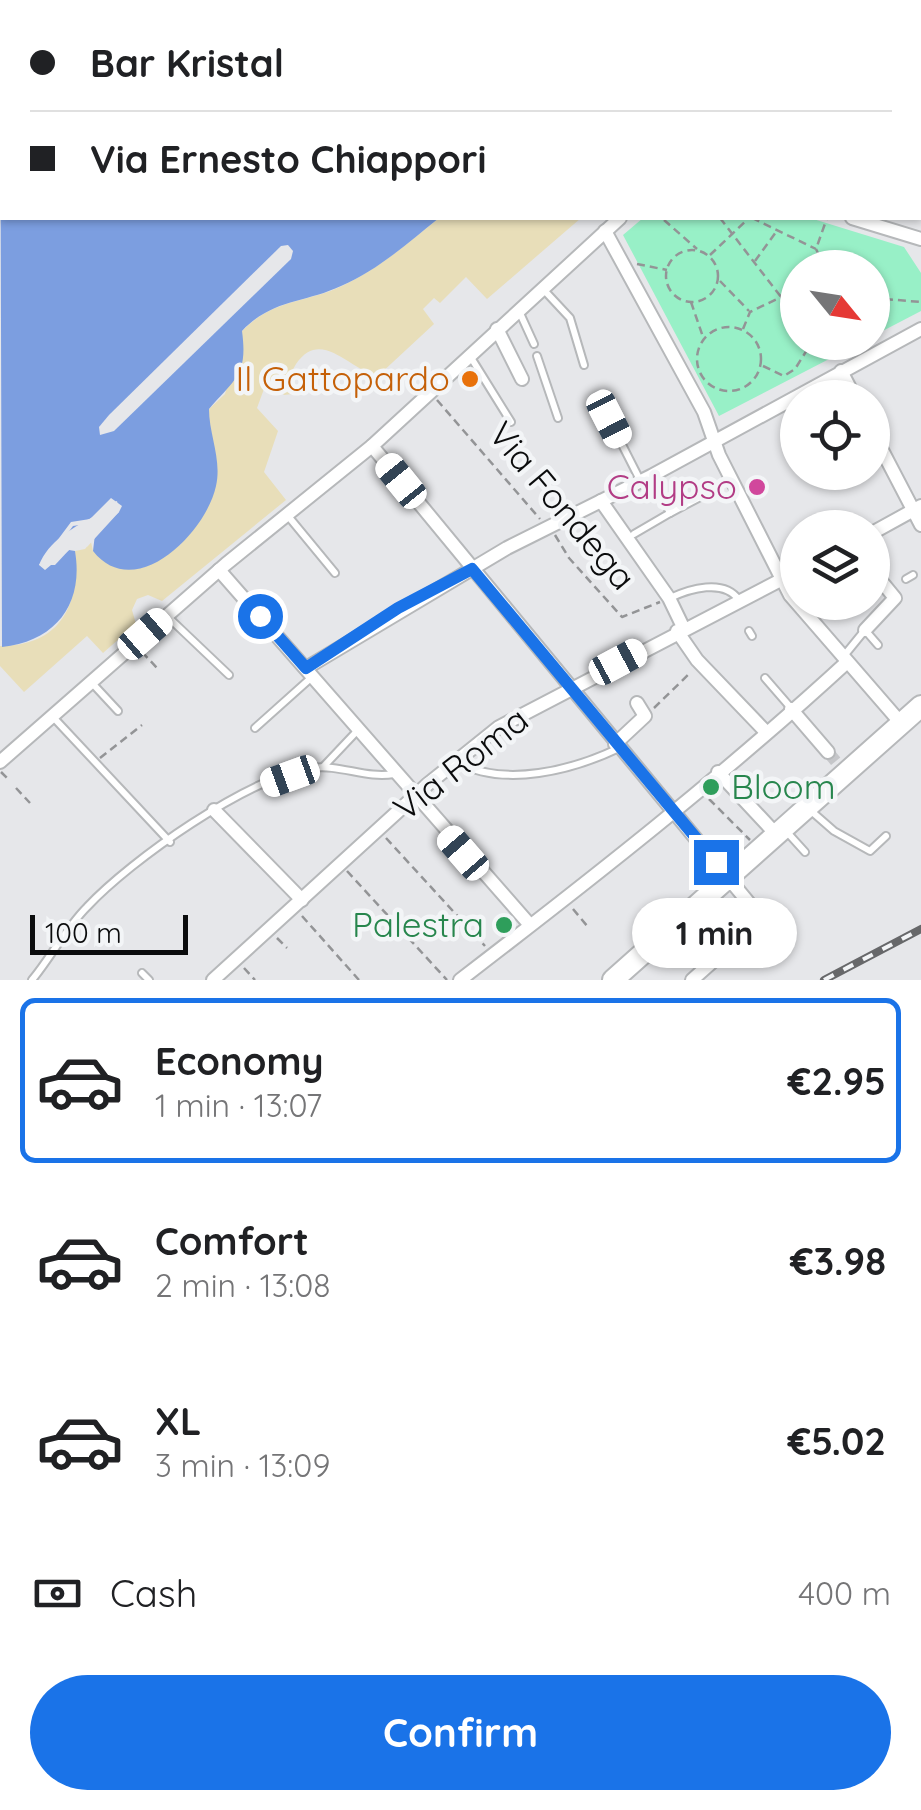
<!DOCTYPE html>
<html lang="en">
<head>
<meta charset="utf-8">
<style>
  :root { --surface:#fff; --page:#f6f6f6; --text:#202124; --muted:#757577; --line:#e0e0e0; --accent:#1a73e8 }
  body { margin:0; font-family:Quicksand,sans-serif; background:var(--page); color:var(--text); height:100vh; display:flex; flex-direction:column; font-size:38px; white-space:nowrap }
  * { box-sizing:border-box; margin:0 }
  p { font-size:32px; color:var(--muted) }
  .icon { flex:none; width:55px; height:55px; fill:none; stroke:currentColor; stroke-width:2; stroke-linecap:round; stroke-linejoin:round }
  .map { position:relative; height:980px; overflow:hidden }
  .panel { display:flex; flex-direction:column; background:var(--surface); flex:1 }
  .panel>* { flex:none }
  .hud { position:absolute; left:0px; top:0px; width:922px; height:220px; box-shadow:0 2px 8px #0004; display:grid; align-content:center; height:220px; padding:0 30px; background:var(--surface) }
  .needle { width:65px; rotate:120deg }
  .tools { position:absolute; left:780px; top:250px; display:grid; gap:20px }
  .tools a { display:grid; place-items:center; width:110px; height:110px; border-radius:50%; background:var(--surface); box-shadow:0 2px 8px #0004; font-size:50px }
  .scale { position:absolute; left:30px; bottom:25px; width:158px; box-sizing:border-box; padding-left:10px; border:5px solid #0b0c0d; border-top:0; font-size:28px; line-height:35px; white-space:nowrap; color:#0b0c0d; -webkit-text-stroke:8px #f3f5f7; paint-order:stroke }
  .end { position:absolute; width:45px; height:45px; margin:-22px; border:12px solid #1a73e8; background:#fff; box-shadow:0 0 0 5px #fff }
  .from { border-radius:50% }
  .bubble { position:absolute; height:70px; border-radius:35px; background:var(--surface); box-shadow:0 2px 8px #0004; font-size:32px; font-weight:700; line-height:70px; text-align:center }
  .car { position:absolute; width:30px; height:60px; margin:-30px -15px; border-radius:12px; box-shadow:0 0 8px 2px #0007; background:linear-gradient(#fff 24%,#345 0 40%,#fff 0 76%,#345 0 86%,#fff 0) }
  .hud b { display:flex; align-items:center; gap:35px; height:95px; font-size:38px }
  .hud b+b { border-top:2px solid var(--line) }
  .hud i { width:25px; height:25px; background:var(--text) }
  ul { padding:18px 0 0; list-style:none }
  li { display:flex; align-items:center; gap:30px; height:165px; margin:0 20px 15px; padding:0 10px; border:5px solid transparent; border-radius:15px }
  li div { flex:1 }
  li b { display:block; font-size:38px }
  li em { font-style:normal; font-weight:700 }
  li.current { border-color:var(--accent) }
  li>.icon { width:90px; height:90px; stroke-width:1.5 }
  .pay { display:flex; align-items:center; gap:25px; height:110px; padding:0 30px; font-size:38px }
  .pay p { margin-inline-start:auto }
  .cta { display:flex; gap:20px; margin-top:auto; padding:20px 30px }
  .cta a { flex:1; height:115px; border-radius:60px; background:var(--accent); color:#fff; font-size:40px; font-weight:700; line-height:115px; text-align:center }
  .map>svg:first-child { display:block }
</style>
</head>
<body>
<div class="map">
<svg width="921" height="980" viewBox="0 0 921 980">
  <rect width="100%" height="100%" fill="#e6e7ea"/>
  <polygon fill="#98f0c7" points="643,218 810,218 904,247 921,273 921,311 873,336 872,268 798,268 798,342 860,343 719,416 623,235"/>
  <path fill="#e8deb9" d="M439,218H581L487,299L466,277L440,303L434,298L423,309L434,324L379,375C351,373 322,326 296,364C290,373 289,384 292,394L284,395L268,378L257,408L278,431L264,472L286,500L162,601L148,595L137,599L132,610L136,624L103,653L87,636L24,692L0,666V646C61,646 80,605 75,551L85,549L91,542L93,551C129,580 147,571 181,544L209,409L225,394L242,331C273,299 306,303 342,286C378,269 408,243 439,218Z"/>
  <path fill="#7c9ee0" d="M0,0H897L901,2H2V218H439C408,243 378,270 341,286C305,303 272,299 242,331C248,375 235,379 209,409C209,435 222,459 216,486C206,533 135,604 93,551L95,534L119,512L117,501C105,505 101,513 91,518C71,529 49,541 39,565H55L69,550L75,551C84,604 56,641 2,647Z"/>
  <g fill="#e6e7ea">
    <polygon points="288,245 293,251 291,259 114,431 100,435 99,427 109,415 281,246"/>
    <polygon points="111,498 122,506 119,512 87,547 91,531 114,505 92,523 73,526 45,564 67,545 80,550 69,550 45,570 39,565 71,522 90,519"/>
  </g>
  <g fill="none" stroke-linecap="round" stroke-linejoin="round">
    <polyline stroke="#c5c6c9" stroke-width="12" stroke-dasharray="12 6" stroke-linecap="butt" points="828,752 838,764"/>
    <defs>
      <g id="lane">
        <polyline points="543,289 570,318 584,365"/>
        <polyline points="519,311 534,344"/>
        <polyline points="470,356 511,422"/>
        <polyline points="537,356 558,418"/>
        <polyline points="609,419 640,480"/>
        <polyline points="670,513 702,496"/>
        <polyline points="288,516 335,573"/>
        <polyline points="634,534 670,513 668,509"/>
        <polyline points="906,579 913,575"/>
        <path d="M670,598C689,589 724,578 739,600"/>
        <polyline points="167,616 229,675"/>
        <polyline points="749,631 752,636"/>
        <polyline points="843,657 865,630 878,645"/>
        <polyline points="765,678 791,708"/>
        <polyline points="92,683 118,711"/>
        <polyline points="53,717 170,842"/>
        <polyline points="255,728 312,677"/>
        <path d="M457,762C505,788 573,770 619,748"/>
        <polyline points="324,766 358,730"/>
        <polyline points="810,810 834,831 870,851 886,836"/>
        <polyline points="786,831 805,852"/>
        <polyline points="142,973 149,980"/>
        <path d="M32,980C51,957 66,928 87,907C131,860 248,777 312,768C340,764 366,779 394,774"/>
      </g>
      <g id="street">
        <polyline points="852,218 921,239"/>
        <polyline points="605,231 704,412 719,455 790,595 900,722"/>
        <polyline points="497,329 522,379"/>
        <polyline points="841,371 855,398"/>
        <polyline points="872,431 921,525"/>
        <polyline points="372,446 758,914 757,922 692,980"/>
        <polyline points="601,501 669,598 683,627"/>
        <polyline points="872,533 921,506"/>
        <polyline points="219,570 530,925"/>
        <polyline points="865,630 895,598 872,570"/>
        <polyline points="677,631 697,660 766,732"/>
        <polyline points="306,668 507,548 651,476 921,329"/>
        <polyline points="791,709 828,752"/>
        <polyline points="615,744 645,716 637,703"/>
        <polyline points="0,762 226,564 372,446 620,218"/>
        <polyline points="718,772 775,833"/>
        <polyline points="214,810 302,900"/>
        <polyline points="213,980 428,784 499,727 798,571"/>
        <path d="M460,980C593,878 723,776 846,663"/>
      </g>
      <polyline id="primary" points="613,980 921,706"/>
    </defs>
    <use href="#lane" stroke="#b6b8ba" stroke-width="10"/>
    <use href="#street" stroke="#b6b8ba" stroke-width="16"/>
    <use href="#primary" stroke="#b6b8ba" stroke-width="24"/>
    <g stroke="#939496" stroke-width="2.5" stroke-dasharray="8 5" stroke-linecap="butt">
      <polyline points="662,218 677,218"/>
      <polyline points="720,218 781,297"/>
      <polyline points="752,218 816,249"/>
      <polyline points="664,220 697,249"/>
      <circle cx="692" cy="276" r="26"/>
      <polyline points="710,255 749,218"/>
      <polyline points="755,261 776,232"/>
      <polyline points="637,264 667,270"/>
      <polyline points="825,268 816,249 827,218"/>
      <polyline points="720,281 749,311"/>
      <polyline points="872,298 921,302"/>
      <polyline points="691,302 703,337"/>
      <circle cx="729" cy="359" r="32"/>
      <polyline points="743,329 750,312 781,297 798,298"/>
      <polyline points="846,357 851,342"/>
      <polyline points="763,366 784,376 795,369 812,342"/>
      <polyline points="437,400 540,519"/>
      <polyline points="555,535 569,558 622,617 660,602"/>
      <polyline points="142,652 158,669"/>
      <polyline points="654,708 691,672"/>
      <polyline points="100,758 142,725"/>
      <polyline points="1,772 7,778"/>
      <polyline points="16,788 30,803"/>
      <polyline points="709,799 750,840"/>
      <polyline points="386,838 485,946"/>
      <polyline points="347,871 447,980"/>
      <polyline points="573,909 588,927"/>
      <polyline points="302,916 359,980"/>
      <polyline points="277,938 287,948"/>
      <polyline points="244,968 255,980"/>
    </g>
    <use href="#lane" stroke="#fff" stroke-width="6"/>
    <use href="#street" stroke="#fff" stroke-width="12"/>
    <use href="#primary" stroke="#fff" stroke-width="20"/>
    <defs>
      <polyline id="rail" points="824,980 921,929"/>
    </defs>
    <use href="#rail" stroke="#67686a" stroke-width="8"/>
    <use href="#rail" stroke="#f3f5f7" stroke-width="4" stroke-dasharray="11" stroke-linecap="butt"/>
  </g>
  <g fill="none" stroke-linecap="round" stroke-linejoin="round">
    <polyline stroke="#1a73e8" stroke-width="12" points="260,616 306,668 398,608 472,569 716,862"/>
  </g>
  <circle fill="#e8710a" stroke="#f3f5f7" stroke-width="4" cx="470" cy="379" r="10"/>
  <circle fill="#d1479c" stroke="#f3f5f7" stroke-width="4" cx="757" cy="487" r="10"/>
  <g fill="#2e9e5b" stroke="#f3f5f7" stroke-width="4">
    <circle cx="711" cy="787" r="10"/>
    <circle cx="504" cy="925" r="10"/>
  </g>
  <g text-anchor="middle" stroke-width="9" stroke-linejoin="round" paint-order="stroke">
    <g font-size="35" fill="#c56008" stroke="#f3f5f7" text-anchor="end">
      <text x="450" y="391">Il Gattopardo</text>
    </g>
    <g font-size="35" fill="#b23c85" stroke="#f3f5f7" text-anchor="end">
      <text x="737" y="499">Calypso</text>
    </g>
    <g font-size="35" fill="#0b0c0d" stroke="#f3f5f7">
      <text transform="translate(562 506) rotate(50)" y="12">Via Fondega</text>
      <text transform="translate(461 764) rotate(-38)" y="12">Via Roma</text>
    </g>
    <g font-size="35" fill="#27864d" stroke="#f3f5f7" text-anchor="start">
      <text x="731" y="799">Bloom</text>
      <text x="484" y="937" text-anchor="end">Palestra</text>
    </g>
  </g>
</svg>
<div class="tools">
<a><svg class="needle" viewBox="-14 -14 28 28"><path d="M0-13l5 13h-10z" fill="#e53935"/><path d="M0 13l5-13h-10z" fill="#757577"/></svg></a>
<a><svg class="icon" aria-label="locate" viewBox="0 0 24 24"><circle cx="12" cy="12" r="6"/><path d="M12 2v4M12 18v4M2 12h4M18 12h4"/></svg></a>
<a><svg class="icon" aria-label="layers" viewBox="0 0 24 24"><path d="M12 4l9 5-9 5-9-5zM3 14l9 5 9-5"/></svg></a>
</div>
<div class="scale">100 m</div>
<i class="end from" style="left:260px;top:616px"></i>
<i class="end" style="left:716px;top:862px"></i>
<div class="bubble" style="left:632px;top:898px;width:165px">1 min</div>
<i class="car" style="left:609px;top:419px;rotate:153deg"></i>
<i class="car" style="left:401px;top:481px;rotate:321deg"></i>
<i class="car" style="left:145px;top:634px;rotate:49deg"></i>
<i class="car" style="left:618px;top:662px;rotate:62deg"></i>
<i class="car" style="left:290px;top:776px;rotate:250deg"></i>
<i class="car" style="left:463px;top:853px;rotate:319deg"></i>
<div class="hud">
<b><i class="from"></i>Bar Kristal</b>
<b><i></i>Via Ernesto Chiappori</b>
</div>
</div>
<section class="panel">
<ul>
<li class="current"><svg class="icon" aria-label="car" viewBox="0 0 24 24"><path d="M5 17H2v-5l4-1 3-4h7l3 4 3 1v5h-3M9 17h6M6 11h13"/><circle cx="7" cy="17" r="2"/><circle cx="17" cy="17" r="2"/></svg><div><b>Economy</b><p>1 min · 13:07</p></div><em>€2.95</em></li>
<li><svg class="icon" aria-label="car" viewBox="0 0 24 24"><path d="M5 17H2v-5l4-1 3-4h7l3 4 3 1v5h-3M9 17h6M6 11h13"/><circle cx="7" cy="17" r="2"/><circle cx="17" cy="17" r="2"/></svg><div><b>Comfort</b><p>2 min · 13:08</p></div><em>€3.98</em></li>
<li><svg class="icon" aria-label="car" viewBox="0 0 24 24"><path d="M5 17H2v-5l4-1 3-4h7l3 4 3 1v5h-3M9 17h6M6 11h13"/><circle cx="7" cy="17" r="2"/><circle cx="17" cy="17" r="2"/></svg><div><b>XL</b><p>3 min · 13:09</p></div><em>€5.02</em></li>
</ul>
<div class="pay"><svg class="icon" aria-label="cash" viewBox="0 0 24 24"><path d="M3 7h18v10H3z"/><circle cx="12" cy="12" r="2"/></svg>Cash<p>400 m</p></div>
<div class="cta"><a>Confirm</a></div>
</section>
</body>
</html>
